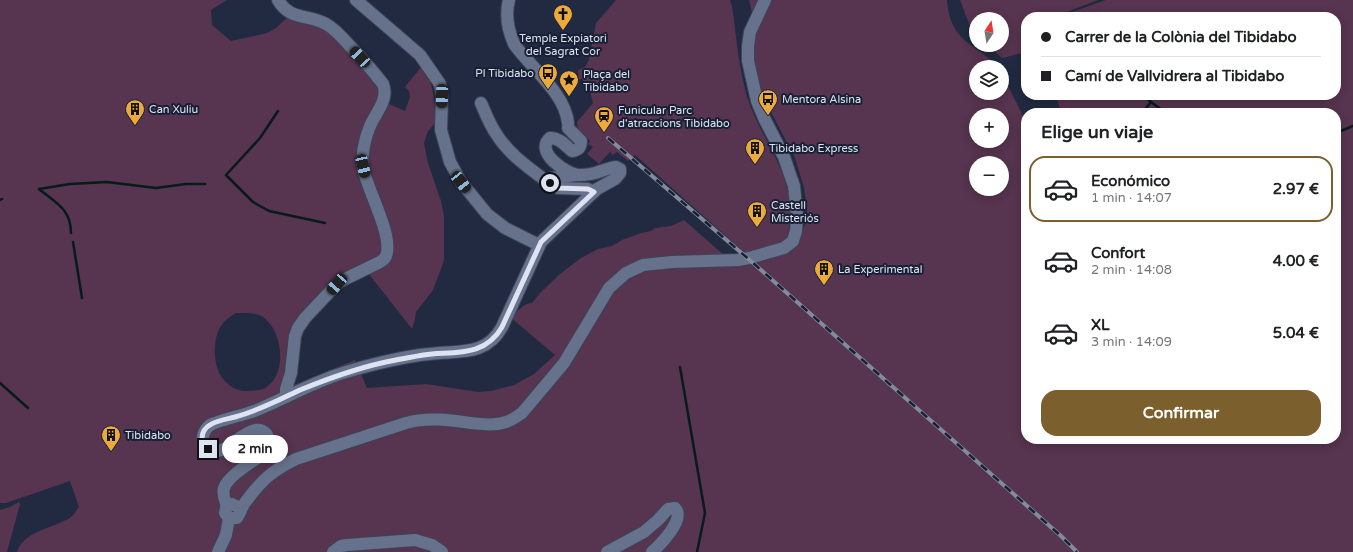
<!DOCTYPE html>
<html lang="es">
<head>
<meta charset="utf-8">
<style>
  :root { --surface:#fff; --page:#f6f6f6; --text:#202124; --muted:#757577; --line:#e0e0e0; --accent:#7b5f2d }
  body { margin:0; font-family:"Varela Round",sans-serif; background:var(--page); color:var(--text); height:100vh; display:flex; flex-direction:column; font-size:15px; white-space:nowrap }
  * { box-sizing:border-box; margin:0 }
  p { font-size:13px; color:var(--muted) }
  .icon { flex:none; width:22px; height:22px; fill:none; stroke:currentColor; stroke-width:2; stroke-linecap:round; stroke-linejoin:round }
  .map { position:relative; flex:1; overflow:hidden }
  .details { position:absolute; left:1021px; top:108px; width:320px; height:336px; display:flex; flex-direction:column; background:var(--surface); border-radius:16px; box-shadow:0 2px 10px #0003 }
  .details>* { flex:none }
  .guide { position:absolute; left:1021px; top:12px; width:320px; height:88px; border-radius:16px; box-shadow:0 2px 10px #0003; display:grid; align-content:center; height:88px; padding:0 20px; background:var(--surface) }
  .needle { width:26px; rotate:12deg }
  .buttons { position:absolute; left:969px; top:12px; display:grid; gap:8px }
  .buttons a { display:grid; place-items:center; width:40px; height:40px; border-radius:50%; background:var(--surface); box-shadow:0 2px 10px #0003; font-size:20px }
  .end { position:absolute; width:18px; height:18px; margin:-9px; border:5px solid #dde3f2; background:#111; box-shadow:0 0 0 2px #111 }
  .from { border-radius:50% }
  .bubble { position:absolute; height:28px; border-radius:14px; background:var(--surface); box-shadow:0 2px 10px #0003; font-size:13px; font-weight:800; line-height:28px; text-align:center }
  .car { position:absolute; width:12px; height:24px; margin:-12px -6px; border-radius:5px; box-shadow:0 0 3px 1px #0007; background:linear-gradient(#222 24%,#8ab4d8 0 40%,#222 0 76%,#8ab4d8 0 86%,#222 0) }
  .guide b { display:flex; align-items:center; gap:14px; height:38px; font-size:15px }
  .guide b+b { border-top:1px solid var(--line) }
  .guide i { width:10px; height:10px; background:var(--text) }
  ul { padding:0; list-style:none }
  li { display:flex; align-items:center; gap:12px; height:66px; margin:0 8px 6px; padding:0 12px; border:2px solid transparent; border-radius:16px }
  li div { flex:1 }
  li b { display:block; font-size:15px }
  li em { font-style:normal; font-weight:800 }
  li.current { border-color:var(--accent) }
  li>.icon { width:36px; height:36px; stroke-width:1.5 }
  h2 { padding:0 20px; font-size:18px; line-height:48px }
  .cta { display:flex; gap:8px; margin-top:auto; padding:8px 20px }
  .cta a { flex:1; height:46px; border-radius:16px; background:var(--accent); color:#fff; font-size:16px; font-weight:800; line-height:46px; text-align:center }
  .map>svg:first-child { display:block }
</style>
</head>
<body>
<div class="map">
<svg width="1353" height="552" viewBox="0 0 1353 552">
  <rect width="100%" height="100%" fill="#212a40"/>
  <g fill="#57344f" fill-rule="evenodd">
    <path d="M0,0H227L211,10L212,25L231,41L267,33L276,28L289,16L319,26L332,33L353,52L379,88L387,103L405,111L410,97L409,91L405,87L422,66C434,83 435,102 436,122L428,131L424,143L428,163L441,201L444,216V261L433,290L416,312L415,319L412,329L368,273L342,286L301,330L292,386L355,360L367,388L426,384L478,392L491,391L514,385L534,374L555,355L510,317C518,312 523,303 532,303L540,293L560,274L581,258L598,249L612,246L622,240L641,233L651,231L655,228L671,226L684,220L725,256L795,246L805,225L807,210L804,188L795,158L760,91L756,72L753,50L756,29L749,0H947C949,29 961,39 983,54C989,58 993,61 997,67H976V93H1002V74L1026,122V439H1336V113H1061L1056,95H1336V17H1058L1106,0H1353V552H17C23,531 55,528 71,517C74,515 76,510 79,507L70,481L6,503H0ZM976,115H1002V141H976ZM976,163H1002V189H976ZM236,313C245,313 255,312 263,317C282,330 287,370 269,385C264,391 253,391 246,391C236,391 227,385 221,376C212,361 212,332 226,320C229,317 233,315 236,313Z"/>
    <path d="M616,0H730C734,12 734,24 736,36C738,55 741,74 746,93C756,129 782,159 789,196C791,207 789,221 789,233L787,238L785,241L747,255L635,155L628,161L617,152L613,155L610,152L599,164L587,154L593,147L588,144L590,141L578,129L577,122L593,103L589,87L588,88L582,79H579L578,70L585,67L589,60L596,23Z"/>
    <polygon points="960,0 1098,0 1054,17 1026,17 1026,52 1002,58 988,45 1002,45 1002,19 976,19 976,34 971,29"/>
    <polygon points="19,502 20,504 7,552 0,552 0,510 10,507"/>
  </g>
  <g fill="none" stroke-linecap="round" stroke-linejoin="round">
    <g stroke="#071b1c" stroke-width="2.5">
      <polyline points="1143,95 1151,102 1166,113"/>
      <polyline points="278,111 260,138 226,175 253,202 269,211 325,223"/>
      <polyline points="1142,113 1151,102"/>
      <polyline points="1336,133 1353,126"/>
      <polyline points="39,189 70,184 107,182 156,188 186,184 205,184"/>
      <path d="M39,189C56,203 71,209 71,233"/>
      <polyline points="0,200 2,199"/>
      <polyline points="73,242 82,298"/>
      <polyline points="680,367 705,513 697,552"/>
      <polyline points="0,383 28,408"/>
    </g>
    <defs>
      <g id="minor">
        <path d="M278,0C290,21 309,14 326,24C335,29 342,37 349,45C361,57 372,70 383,84C389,100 376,112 370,126C365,138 361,155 363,168C367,189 394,237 386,256C385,259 383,260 380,262L345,279L337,284L305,318L298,328L295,336L291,373L286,389V397"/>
        <polyline points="356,0 420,55 440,84 442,96 441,130 450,162 461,182 487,214 505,228 539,245"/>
        <path d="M509,0C505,15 508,30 514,44C531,68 565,93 568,123"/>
        <path d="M481,103C485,112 489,123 495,132C508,154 529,168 549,183L552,178L576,175"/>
        <polyline points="549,183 558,188 588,189 594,192"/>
        <path d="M227,506C225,500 222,495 224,488C229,474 255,461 266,452C272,443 269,428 255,430C242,433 233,445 222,450C204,456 196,436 210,425C225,418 242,416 257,410C286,398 315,381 346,372C373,364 401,357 429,354C457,350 486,357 502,327L541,242L597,189L615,179L620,173V169L616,167C611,167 606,170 601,171C594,174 586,175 579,175C566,174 534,152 550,138C559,137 566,146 572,151C579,150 581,147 581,141L568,128"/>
        <path d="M240,511L238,507L232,504L226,508L225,513L229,518H237C240,514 241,509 244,504C261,481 271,471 296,459L406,423C428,417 449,420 471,423C482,424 492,426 502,423C510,422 516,417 522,413L564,363L609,288L626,273L643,265L672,262L738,260L749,258L784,248L793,241L796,231L797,216L794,186L784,157L764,118L757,101L748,61V46L750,32L765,0"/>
        <polyline points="218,552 226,535 229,518"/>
        <polyline points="333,552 341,546 347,545 415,540 432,545 442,552"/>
        <path d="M607,552L644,532L658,520L668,509L675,508C686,519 660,545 652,552"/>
      </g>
    </defs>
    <use href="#minor" stroke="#3d4457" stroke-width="14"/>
    <use href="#minor" stroke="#66718b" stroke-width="12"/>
    <defs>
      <polyline id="rail" points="608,138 752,262 1061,536 1077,552"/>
    </defs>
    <use href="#rail" stroke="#828a9c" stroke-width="4"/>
    <use href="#rail" stroke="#182035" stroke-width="2.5" stroke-dasharray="8" stroke-linecap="butt"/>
  </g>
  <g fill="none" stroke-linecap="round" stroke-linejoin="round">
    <path stroke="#dde3f2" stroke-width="5" d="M208,449C205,446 203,443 202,438C202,422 224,420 235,417C258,411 279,400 300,390C332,377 362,366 396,360C408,358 420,355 432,354C459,352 486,355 502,327L541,242L594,192L588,189L558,188L550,183"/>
  </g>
  <defs>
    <symbol id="church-pin" viewBox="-11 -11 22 30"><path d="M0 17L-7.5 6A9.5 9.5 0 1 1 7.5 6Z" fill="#ebaa39" stroke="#182035"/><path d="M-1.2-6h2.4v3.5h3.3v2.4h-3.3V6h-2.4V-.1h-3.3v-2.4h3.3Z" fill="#111"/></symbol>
    <symbol id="bus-pin" viewBox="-11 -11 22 30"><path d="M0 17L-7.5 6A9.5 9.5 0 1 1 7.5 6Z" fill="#ebaa39" stroke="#182035"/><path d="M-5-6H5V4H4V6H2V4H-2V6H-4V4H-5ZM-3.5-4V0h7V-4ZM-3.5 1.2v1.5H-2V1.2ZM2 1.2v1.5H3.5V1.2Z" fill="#111"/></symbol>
    <symbol id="sight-pin" viewBox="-11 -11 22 30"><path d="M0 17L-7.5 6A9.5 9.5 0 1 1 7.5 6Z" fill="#ebaa39" stroke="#182035"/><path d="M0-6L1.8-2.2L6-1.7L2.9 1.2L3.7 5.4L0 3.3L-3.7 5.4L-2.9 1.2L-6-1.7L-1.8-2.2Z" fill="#111"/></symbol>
    <symbol id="building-pin" viewBox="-11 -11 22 30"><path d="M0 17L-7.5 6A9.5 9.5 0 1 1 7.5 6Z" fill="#ebaa39" stroke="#182035"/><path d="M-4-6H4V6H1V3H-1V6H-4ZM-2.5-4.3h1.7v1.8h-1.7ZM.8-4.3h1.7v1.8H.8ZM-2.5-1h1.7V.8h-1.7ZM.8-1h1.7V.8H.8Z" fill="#111"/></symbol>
    <symbol id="station-pin" viewBox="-11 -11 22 30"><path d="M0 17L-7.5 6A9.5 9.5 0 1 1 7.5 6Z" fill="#ebaa39" stroke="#182035"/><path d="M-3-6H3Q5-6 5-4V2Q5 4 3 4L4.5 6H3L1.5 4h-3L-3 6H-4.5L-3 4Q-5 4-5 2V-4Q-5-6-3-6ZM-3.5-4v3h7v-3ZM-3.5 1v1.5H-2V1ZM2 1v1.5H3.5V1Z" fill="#111"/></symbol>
  </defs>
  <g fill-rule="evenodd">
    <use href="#church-pin" x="552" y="3" width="22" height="30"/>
    <use href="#bus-pin" x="537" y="62" width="22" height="30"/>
    <use href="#sight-pin" x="558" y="69" width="22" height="30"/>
    <use href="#bus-pin" x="757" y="88" width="22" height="30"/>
    <use href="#building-pin" x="124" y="98" width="22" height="30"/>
    <use href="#station-pin" x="593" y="105" width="22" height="30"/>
    <use href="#building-pin" x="744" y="137" width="22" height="30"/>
    <use href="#building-pin" x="746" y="200" width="22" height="30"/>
    <use href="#building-pin" x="813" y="258" width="22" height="30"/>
    <use href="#building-pin" x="100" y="424" width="22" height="30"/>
  </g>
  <g text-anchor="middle" stroke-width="4" stroke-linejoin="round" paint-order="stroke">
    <g font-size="11" fill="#dde3f2" stroke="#182035" text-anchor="start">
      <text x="563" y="42" text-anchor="middle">Temple Expiatori<tspan x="563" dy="13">del Sagrat Cor</tspan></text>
      <text x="534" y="77" text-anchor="end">Pl Tibidabo</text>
      <text x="583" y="78">Plaça del<tspan x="583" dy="13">Tibidabo</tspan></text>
      <text x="782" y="103">Mentora Alsina</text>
      <text x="149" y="113">Can Xuliu</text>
      <text x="618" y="114">Funicular Parc<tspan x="618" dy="13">d'atraccions Tibidabo</tspan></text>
      <text x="769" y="152">Tibidabo Express</text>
      <text x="771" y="209">Castell<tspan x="771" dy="13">Misteriós</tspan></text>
      <text x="838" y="273">La Experimental</text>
      <text x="125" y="439">Tibidabo</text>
    </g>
  </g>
</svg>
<div class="buttons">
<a><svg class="needle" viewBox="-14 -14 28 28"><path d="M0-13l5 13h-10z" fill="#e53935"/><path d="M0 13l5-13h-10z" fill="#757577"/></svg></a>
<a><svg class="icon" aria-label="layers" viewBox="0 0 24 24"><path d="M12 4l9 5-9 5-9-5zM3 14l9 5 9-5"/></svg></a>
<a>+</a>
<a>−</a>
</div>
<i class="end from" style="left:550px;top:183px"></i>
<i class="end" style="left:208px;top:449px"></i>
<div class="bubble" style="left:222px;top:435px;width:66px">2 min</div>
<i class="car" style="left:360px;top:57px;rotate:317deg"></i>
<i class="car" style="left:442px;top:96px;rotate:182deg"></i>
<i class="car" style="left:363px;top:166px;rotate:167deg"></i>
<i class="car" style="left:461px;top:182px;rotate:142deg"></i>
<i class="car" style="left:337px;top:284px;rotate:221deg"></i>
<div class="guide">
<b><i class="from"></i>Carrer de la Colònia del Tibidabo</b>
<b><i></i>Camí de Vallvidrera al Tibidabo</b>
</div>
<section class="details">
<h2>Elige un viaje</h2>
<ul>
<li class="current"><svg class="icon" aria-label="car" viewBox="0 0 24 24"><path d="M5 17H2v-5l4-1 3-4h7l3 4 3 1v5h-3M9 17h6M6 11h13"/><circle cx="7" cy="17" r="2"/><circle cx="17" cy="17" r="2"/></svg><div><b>Económico</b><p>1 min · 14:07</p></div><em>2.97 €</em></li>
<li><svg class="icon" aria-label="car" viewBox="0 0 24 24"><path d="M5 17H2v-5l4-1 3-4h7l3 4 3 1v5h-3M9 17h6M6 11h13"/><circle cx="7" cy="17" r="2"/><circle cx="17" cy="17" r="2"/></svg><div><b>Confort</b><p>2 min · 14:08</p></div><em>4.00 €</em></li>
<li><svg class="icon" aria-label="car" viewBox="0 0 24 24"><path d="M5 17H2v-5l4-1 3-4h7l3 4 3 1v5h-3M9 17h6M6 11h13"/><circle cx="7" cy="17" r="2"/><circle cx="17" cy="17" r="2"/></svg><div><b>XL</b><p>3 min · 14:09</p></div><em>5.04 €</em></li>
</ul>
<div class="cta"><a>Confirmar</a></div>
</section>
</div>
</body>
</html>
